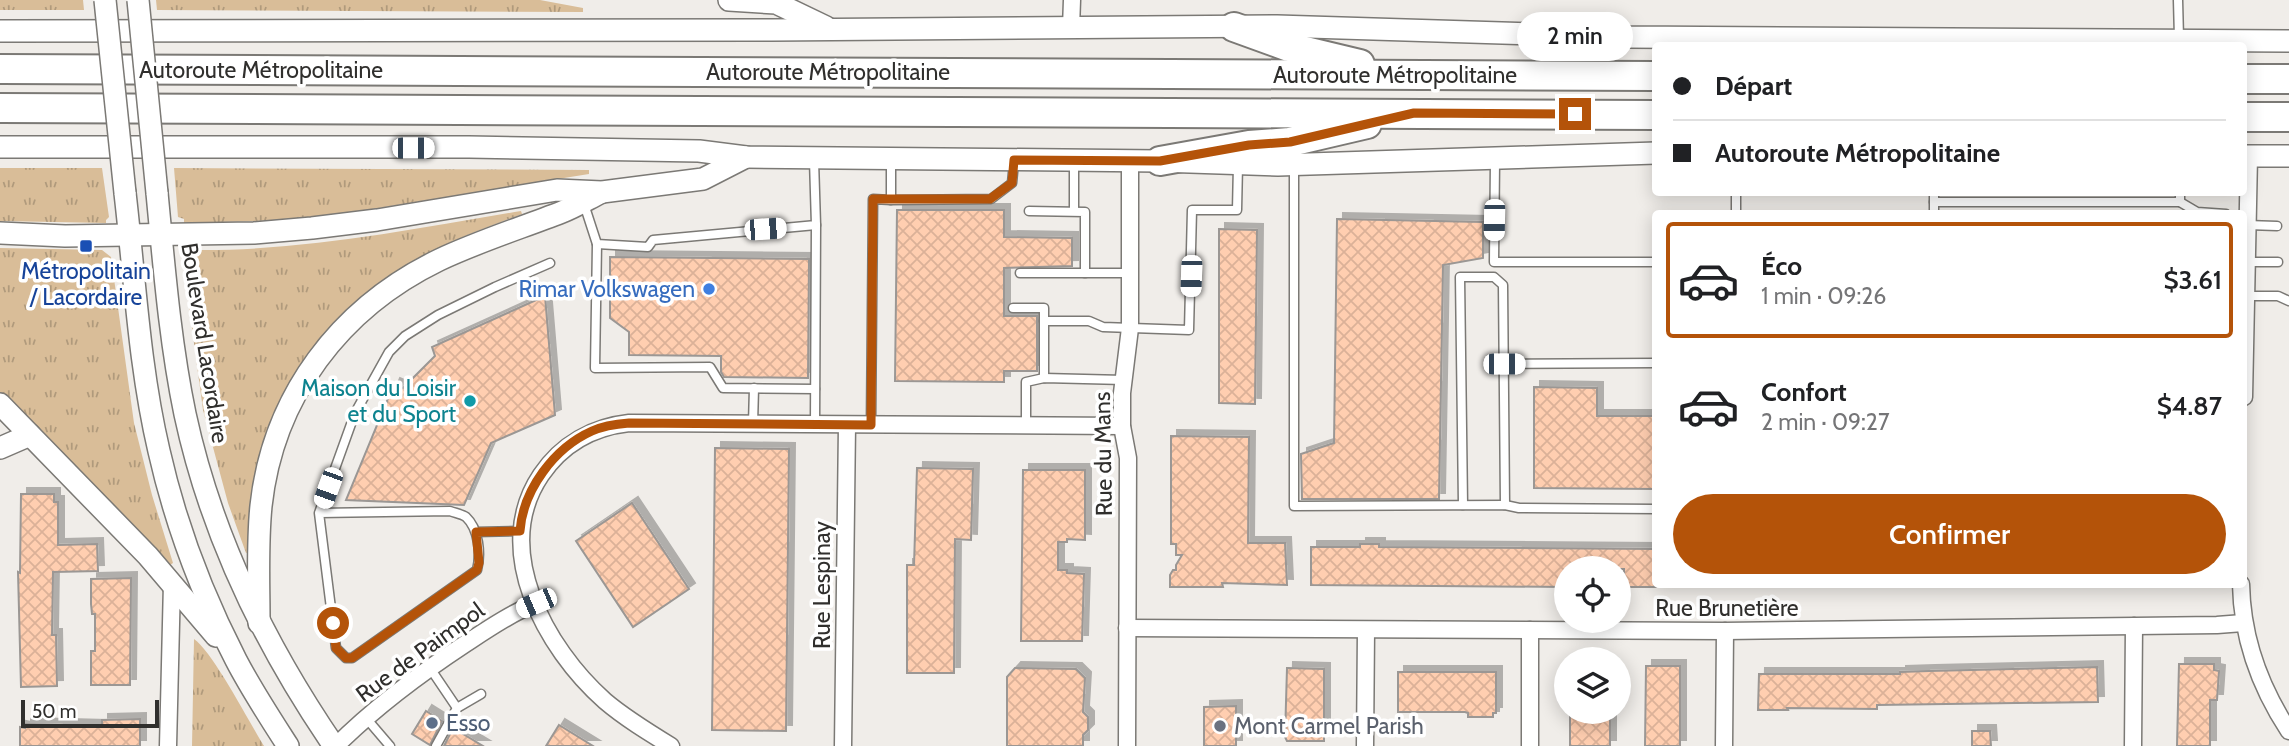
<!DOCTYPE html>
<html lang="fr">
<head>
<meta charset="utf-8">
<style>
  :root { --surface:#fff; --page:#f2f2f2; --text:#202124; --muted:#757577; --line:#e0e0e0; --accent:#b45309 }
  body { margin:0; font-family:Cabin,sans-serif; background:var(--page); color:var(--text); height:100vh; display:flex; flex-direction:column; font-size:26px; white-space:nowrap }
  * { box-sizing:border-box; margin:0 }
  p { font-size:23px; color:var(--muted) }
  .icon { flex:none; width:38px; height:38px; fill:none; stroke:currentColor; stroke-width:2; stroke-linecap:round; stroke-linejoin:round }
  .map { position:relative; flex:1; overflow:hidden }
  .sheet { position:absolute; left:1652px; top:210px; width:595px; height:378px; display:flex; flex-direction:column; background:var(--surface); border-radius:7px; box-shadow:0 4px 18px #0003 }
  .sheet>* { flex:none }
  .banner { position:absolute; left:1652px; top:42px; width:595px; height:154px; border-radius:7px; box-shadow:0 4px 18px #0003; display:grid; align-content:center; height:154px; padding:0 21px; background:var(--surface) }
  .tools { position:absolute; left:1554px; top:556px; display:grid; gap:14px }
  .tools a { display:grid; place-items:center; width:77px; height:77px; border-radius:50%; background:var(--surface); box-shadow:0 4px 18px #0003; font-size:35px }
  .scale { position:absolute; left:21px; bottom:18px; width:138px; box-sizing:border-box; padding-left:7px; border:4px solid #302f2d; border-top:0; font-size:19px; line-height:24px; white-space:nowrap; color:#302f2d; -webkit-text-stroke:5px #fff; paint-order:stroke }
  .end { position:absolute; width:32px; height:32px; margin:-16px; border:9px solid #b45309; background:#fff; box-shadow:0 0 0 4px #fff }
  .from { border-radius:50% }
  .bubble { position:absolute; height:49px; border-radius:24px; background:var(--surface); box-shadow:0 4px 18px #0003; font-size:23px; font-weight:600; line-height:49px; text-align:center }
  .car { position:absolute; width:21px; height:42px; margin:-21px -10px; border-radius:9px; box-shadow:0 0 5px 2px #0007; background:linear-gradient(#fff 24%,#345 0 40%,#fff 0 76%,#345 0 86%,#fff 0) }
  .banner b { display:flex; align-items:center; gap:24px; height:66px; font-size:26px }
  .banner b+b { border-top:2px solid var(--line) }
  .banner i { width:18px; height:18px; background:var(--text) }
  ul { padding:12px 0 0; list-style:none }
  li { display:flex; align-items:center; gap:21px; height:116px; margin:0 14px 10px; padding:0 7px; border:4px solid transparent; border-radius:7px }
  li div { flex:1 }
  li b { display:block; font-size:26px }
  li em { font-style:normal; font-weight:600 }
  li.current { border-color:var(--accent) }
  li>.icon { width:63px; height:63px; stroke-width:1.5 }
  .primary-button { display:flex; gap:14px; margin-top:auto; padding:14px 21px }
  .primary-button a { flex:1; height:80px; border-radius:42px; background:var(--accent); color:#fff; font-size:28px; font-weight:600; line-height:80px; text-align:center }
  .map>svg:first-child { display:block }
</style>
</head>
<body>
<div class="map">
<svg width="2289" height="746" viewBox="0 0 2289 746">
  <defs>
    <pattern id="grass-tufts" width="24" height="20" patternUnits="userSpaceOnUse" patternTransform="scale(1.75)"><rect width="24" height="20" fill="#d9bd98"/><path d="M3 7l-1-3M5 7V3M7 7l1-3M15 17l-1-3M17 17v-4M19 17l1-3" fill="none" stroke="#b09a7c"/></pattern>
    <pattern id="building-cross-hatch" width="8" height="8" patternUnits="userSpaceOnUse" patternTransform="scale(1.75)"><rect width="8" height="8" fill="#ffceb0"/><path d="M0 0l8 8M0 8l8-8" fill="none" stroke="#dbb198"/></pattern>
    <filter id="shadow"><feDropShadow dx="6" dy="-6" stdDeviation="0" flood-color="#0004"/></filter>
  </defs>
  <rect width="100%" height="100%" fill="#f0ede9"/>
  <g fill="url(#grass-tufts)">
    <polygon points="0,0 83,0 84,10 0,10"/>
    <polygon points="156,0 540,0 583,8 583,12 157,10"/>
    <polygon points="0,168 102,168 109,217 106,220 106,223 0,221"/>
    <polygon points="174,168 589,170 589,174 354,212 291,220 184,223 184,219 178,217"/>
    <path d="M521,211L522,214C485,228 448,241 414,261C329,309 270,392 253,489C249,510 250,531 249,552L246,553L228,503L203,410L184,269C184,260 187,254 197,250C306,251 413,229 521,211Z"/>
    <polygon points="0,248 102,250 111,257 134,423 152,495 173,563 170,565 0,393"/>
    <path d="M194,639C213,652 249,722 264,746H192Z"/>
  </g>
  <g fill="url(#building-cross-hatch)" stroke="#9b9794" stroke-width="2" filter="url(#shadow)">
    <polygon points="897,210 1004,210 1004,237 1072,238 1072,266 1004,268 1004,316 1037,316 1037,371 1004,371 1004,382 895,381"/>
    <polygon points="1337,219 1483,222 1483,258 1443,265 1439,499 1302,499 1301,454 1334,443"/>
    <polygon points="1219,229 1257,230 1255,404 1219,403"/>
    <polygon points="610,257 809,259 808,378 724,377 721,372 721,356 629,355 629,332 610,318"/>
    <polygon points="545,296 555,415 491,443 464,505 346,500 394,384 403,388 435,356 432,347"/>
    <polygon points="1534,387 1597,388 1597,416 1656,416 1656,489 1534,488"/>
    <polygon points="1171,436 1249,437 1248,543 1285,543 1287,585 1222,583 1223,587 1170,587 1170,575 1173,570 1176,570 1176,565 1182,555 1176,555 1176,544 1171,544"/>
    <polygon points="715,448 789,449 786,731 712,730"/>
    <polygon points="917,468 973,469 971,540 955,539 954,673 907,673 907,565 914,565"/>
    <polygon points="1023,470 1085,470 1085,540 1067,539 1067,542 1058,542 1058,570 1067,570 1067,573 1084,574 1082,641 1021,641"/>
    <polygon points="21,494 54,494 54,502 58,502 58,545 97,544 98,571 53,572 52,635 56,635 57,686 21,687 18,572 20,573"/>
    <polygon points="632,503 689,589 633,627 576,541"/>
    <polygon points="1360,544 1379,544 1379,547 1656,549 1656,587 1624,587 1624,569 1566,569 1566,587 1311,585 1311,547 1360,547"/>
    <polygon points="131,578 130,685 91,685 91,651 95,651 95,614 92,614 91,604 91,579"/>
    <polygon points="2179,664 2214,664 2214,670 2219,671 2217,700 2210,700 2210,746 2177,746"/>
    <polygon points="1646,666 1680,666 1680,746 1645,746"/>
    <polygon points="2097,667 2098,702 1877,705 1877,709 1787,708 1788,710 1758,710 1759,674 1900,674 1900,672 1929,671"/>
    <polygon points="1015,668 1076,669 1085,678 1083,712 1088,717 1088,730 1083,735 1083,746 1007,746 1007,677"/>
    <polygon points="1287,668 1324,669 1324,741 1287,741 1285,737"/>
    <polygon points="1398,672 1496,672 1496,713 1493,713 1493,717 1468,717 1468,713 1465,712 1398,712"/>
    <polygon points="1236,706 1236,746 1204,746 1204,707"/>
    <polygon points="426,711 442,721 430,745 412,734"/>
    <rect x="1570" y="712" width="40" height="34"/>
    <polygon points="140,719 140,746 20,746 20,727 25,728 25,724 102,726 102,720"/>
    <polygon points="559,725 593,746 546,746"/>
    <polygon points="453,728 483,746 444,746"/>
    <polygon points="1972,731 1990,731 1991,746 1972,746"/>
  </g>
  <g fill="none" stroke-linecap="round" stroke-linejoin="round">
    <defs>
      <g id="lane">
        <polyline points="2178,0 2179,38"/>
        <polyline points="891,161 891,200 991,199 1012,183 1014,162"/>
        <polyline points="1495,161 1494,262 1656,262"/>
        <polyline points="1294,165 1294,506 1505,505 1519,508 1656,509"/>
        <polyline points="1934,202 2180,202 2180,192"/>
        <polyline points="2180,202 2197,212 2226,214"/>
        <polyline points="584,204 597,244 648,247 653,240 816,225 814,160"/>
        <polyline points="1029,211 1085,212 1085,273"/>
        <polyline points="1074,211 1074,160"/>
        <polyline points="1736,214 1736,192"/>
        <polyline points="1934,214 1934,192"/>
        <polyline points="2247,225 2277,226"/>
        <polyline points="597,244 595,368 710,367 723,388 815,389"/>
        <polyline points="2246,262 2278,262"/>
        <polyline points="1020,273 1130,273"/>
        <polyline points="2245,296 2278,296 2289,301"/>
        <polyline points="1013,308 1044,308 1044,321"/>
        <polyline points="1504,364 1656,363"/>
        <polyline points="1044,378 1044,321 1089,321 1103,327 1189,330 1192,210 1237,210 1238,165"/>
        <polyline points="753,424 754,388"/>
        <polyline points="815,425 816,225"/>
        <polyline points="871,425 873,199 891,200"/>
        <polyline points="1026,425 1026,382 1044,378 1124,380"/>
        <polyline points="1463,505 1460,277 1494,277 1503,285 1505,505"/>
        <path d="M319,513L450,511C455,513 462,514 466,517C479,529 481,554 477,570L352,658H346L336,648L319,513L355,413L389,352L405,336L438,315L495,287L550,263"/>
        <polyline points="476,532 521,531"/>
        <polyline points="430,668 457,708 436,746"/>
        <polyline points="457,708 481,694"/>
        <polyline points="366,718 390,746"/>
      </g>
      <g id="street">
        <polyline points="1071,28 1072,0"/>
        <polyline points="2244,397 2249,156"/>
        <path d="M2241,584C2242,638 2260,687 2289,731"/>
        <polyline points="1127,628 1725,631 2217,625 2243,623"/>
        <polyline points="168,746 172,583"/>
        <path d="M336,746C375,707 418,675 465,644C488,629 510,614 536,603"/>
        <path d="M671,746C648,732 625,718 605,701C545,648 491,549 541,475C562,444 593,427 629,423L1122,426"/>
        <polyline points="843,746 847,425"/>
        <polyline points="1127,746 1128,458 1122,426 1122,393 1130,328 1130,161"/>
        <polyline points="1365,746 1366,630"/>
        <polyline points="1530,746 1530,630"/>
        <polyline points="1724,746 1725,631"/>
        <polyline points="2133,746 2134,626"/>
      </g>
      <g id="secondary">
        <polyline points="729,0 776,3 826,27"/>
        <polyline points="0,31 772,30 1277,26 1627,37 2289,41"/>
        <polyline points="0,147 469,147 699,151 746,157 1160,161 1278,165 1656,153"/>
        <polyline points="2244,156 2289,156"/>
        <path d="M125,193C135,279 139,366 159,451C175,522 202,594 236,660C251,689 270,718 288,746"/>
        <path d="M157,193C164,266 170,342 185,414C211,535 264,644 334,746"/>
        <polyline points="0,233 65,236 254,233 312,228 377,220 557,190 602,192 703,179 746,157"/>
        <polyline points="0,404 148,556 216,636"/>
        <polyline points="0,448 30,435"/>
        <path d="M259,623C259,584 257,545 261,506C273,396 340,308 439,260C479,241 521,228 562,212C575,207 588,199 600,193"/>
      </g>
      <g id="highway">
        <polyline points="1234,27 1289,47 1360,64"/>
        <polyline points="0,69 1656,76"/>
        <polyline points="2244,79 2289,79"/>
        <polyline points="0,108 1656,115"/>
        <polyline points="2244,117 2289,117"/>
        <polyline points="1160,161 1249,145 1290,142 1367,124"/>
      </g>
    </defs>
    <use href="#lane" stroke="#7b7975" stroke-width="11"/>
    <use href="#street" stroke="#7b7975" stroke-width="19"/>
    <use href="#secondary" stroke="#7b7975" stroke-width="24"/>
    <use href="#highway" stroke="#7b7975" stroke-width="32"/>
    <use href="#lane" stroke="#fff" stroke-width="8"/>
    <use href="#street" stroke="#fff" stroke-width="16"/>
    <use href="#secondary" stroke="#fff" stroke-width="21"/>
    <use href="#highway" stroke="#fff" stroke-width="28"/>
    <defs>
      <g id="secondary-bridge">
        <polyline points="105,0 125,193"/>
        <polyline points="138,0 157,193"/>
      </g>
    </defs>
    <use href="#secondary-bridge" stroke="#7b7975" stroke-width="24" stroke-linecap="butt"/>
    <use href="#secondary-bridge" stroke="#fff" stroke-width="21"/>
  </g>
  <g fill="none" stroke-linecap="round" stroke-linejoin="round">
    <path stroke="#b45309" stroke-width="9" d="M333,623L336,648L346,658H352L477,570L479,563L476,532L520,531C523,490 554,448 592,431C603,426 617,424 629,423L871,425L873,199H990L1012,183L1014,160L1160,161L1249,145L1290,142L1414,113L1575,114"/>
  </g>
  <rect fill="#1a4fb4" stroke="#fff" stroke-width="2.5" x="79" y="239" width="14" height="14" rx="3.5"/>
  <circle fill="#3f7fe0" stroke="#fff" stroke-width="2.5" cx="709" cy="289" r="7"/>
  <circle fill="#0f9aa8" stroke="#fff" stroke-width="2.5" cx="470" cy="401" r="7"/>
  <circle fill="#5c6f8a" stroke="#fff" stroke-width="2.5" cx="432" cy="723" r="7"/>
  <circle fill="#6b7280" stroke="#fff" stroke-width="2.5" cx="1220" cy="726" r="7"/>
  <g text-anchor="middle" stroke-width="7" stroke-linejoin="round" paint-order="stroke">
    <g font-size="23" fill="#302f2d" stroke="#fff">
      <text x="261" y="78">Autoroute Métropolitaine</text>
      <text x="828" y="80">Autoroute Métropolitaine</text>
      <text x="1395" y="83">Autoroute Métropolitaine</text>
      <text transform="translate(205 343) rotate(81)" y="8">Boulevard Lacordaire</text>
      <text transform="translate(1103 454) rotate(-91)" y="8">Rue du Mans</text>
      <text transform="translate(822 585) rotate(-90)" y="8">Rue Lespinay</text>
      <text x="1727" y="616">Rue Brunetière</text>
      <text transform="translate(420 652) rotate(-36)" y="8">Rue de Paimpol</text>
    </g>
    <g font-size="23" fill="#164399" stroke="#fff">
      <text x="86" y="279">Métropolitain<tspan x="86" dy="26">/ Lacordaire</tspan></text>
    </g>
    <g font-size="23" fill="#366cbe" stroke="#fff" text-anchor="end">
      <text x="695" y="297">Rimar Volkswagen</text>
    </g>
    <g font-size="23" fill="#0d838f" stroke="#fff" text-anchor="end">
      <text x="456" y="396">Maison du Loisir<tspan x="456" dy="26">et du Sport</tspan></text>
    </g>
    <g font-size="23" fill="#4e5e75" stroke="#fff" text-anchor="start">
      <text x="446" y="731">Esso</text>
    </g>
    <g font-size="23" fill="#5b616d" stroke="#fff" text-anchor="start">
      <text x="1234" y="734">Mont Carmel Parish</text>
    </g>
  </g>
</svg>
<div class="tools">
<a><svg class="icon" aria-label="locate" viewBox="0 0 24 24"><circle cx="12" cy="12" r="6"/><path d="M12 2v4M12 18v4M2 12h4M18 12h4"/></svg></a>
<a><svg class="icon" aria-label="layers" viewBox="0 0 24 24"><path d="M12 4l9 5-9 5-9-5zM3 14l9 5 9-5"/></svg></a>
</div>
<div class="scale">50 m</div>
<i class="end from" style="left:333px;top:623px"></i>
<i class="end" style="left:1575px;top:114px"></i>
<div class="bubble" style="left:1517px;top:12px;width:116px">2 min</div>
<i class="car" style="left:413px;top:148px;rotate:90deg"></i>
<i class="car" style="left:1494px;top:220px;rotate:181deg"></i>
<i class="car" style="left:765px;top:229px;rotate:86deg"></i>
<i class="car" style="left:1191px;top:276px;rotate:182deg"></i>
<i class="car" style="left:1504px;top:364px;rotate:90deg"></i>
<i class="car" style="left:328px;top:488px;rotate:200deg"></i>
<i class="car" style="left:536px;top:603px;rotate:247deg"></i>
<div class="banner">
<b><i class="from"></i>Départ</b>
<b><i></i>Autoroute Métropolitaine</b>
</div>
<section class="sheet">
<ul>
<li class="current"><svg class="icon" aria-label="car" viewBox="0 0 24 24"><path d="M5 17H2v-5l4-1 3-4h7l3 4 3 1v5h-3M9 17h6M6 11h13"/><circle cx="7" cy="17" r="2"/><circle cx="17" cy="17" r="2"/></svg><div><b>Éco</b><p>1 min · 09:26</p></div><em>$3.61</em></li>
<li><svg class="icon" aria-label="car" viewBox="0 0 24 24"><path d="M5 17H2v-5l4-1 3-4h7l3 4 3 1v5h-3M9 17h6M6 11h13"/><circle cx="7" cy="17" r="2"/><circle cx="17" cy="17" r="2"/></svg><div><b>Confort</b><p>2 min · 09:27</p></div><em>$4.87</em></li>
</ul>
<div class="primary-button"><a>Confirmer</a></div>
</section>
</div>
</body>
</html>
